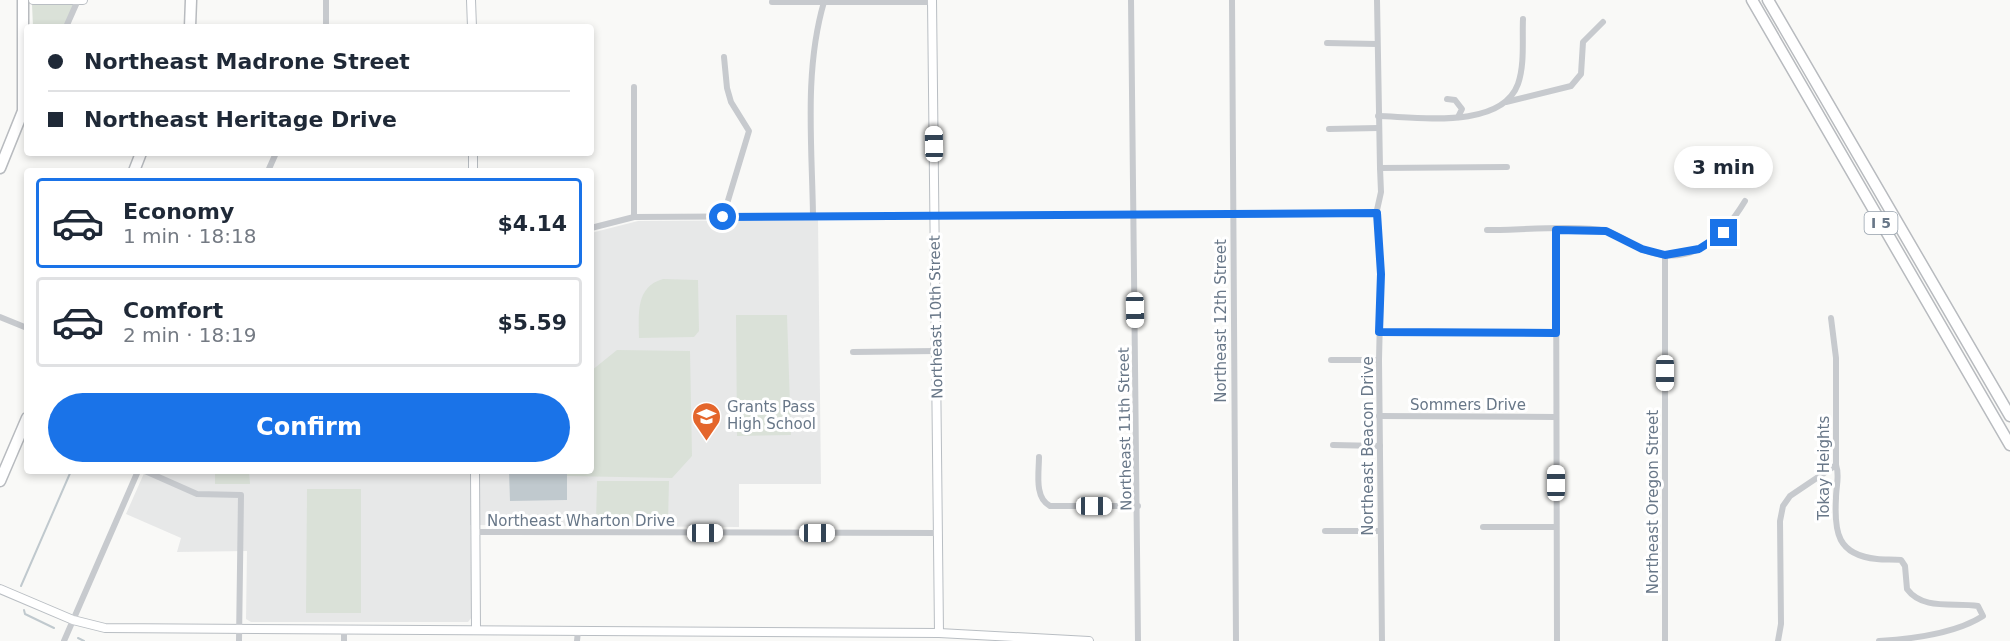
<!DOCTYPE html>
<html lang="en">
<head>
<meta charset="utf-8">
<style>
  :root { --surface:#fff; --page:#f2f2f3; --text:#1f2937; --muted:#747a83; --line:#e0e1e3; --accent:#1a73e8 }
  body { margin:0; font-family:"DejaVu Sans",sans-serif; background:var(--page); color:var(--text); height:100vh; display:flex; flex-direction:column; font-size:22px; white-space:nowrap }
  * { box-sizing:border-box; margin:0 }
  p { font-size:20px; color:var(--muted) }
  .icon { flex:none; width:33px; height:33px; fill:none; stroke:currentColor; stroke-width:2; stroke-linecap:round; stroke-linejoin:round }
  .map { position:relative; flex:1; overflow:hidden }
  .side { position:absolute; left:24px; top:168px; width:570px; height:306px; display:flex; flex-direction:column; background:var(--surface); border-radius:6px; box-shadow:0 3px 9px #0003 }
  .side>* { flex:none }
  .banner { position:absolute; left:24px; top:24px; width:570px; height:132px; border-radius:6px; box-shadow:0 3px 9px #0003; display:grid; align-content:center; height:132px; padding:0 24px; background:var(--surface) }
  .end { position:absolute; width:27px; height:27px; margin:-14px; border:8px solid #1a73e8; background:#fff; box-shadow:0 0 0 3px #fff }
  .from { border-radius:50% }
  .bubble { position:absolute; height:42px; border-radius:21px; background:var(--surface); box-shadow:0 3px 9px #0003; font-size:20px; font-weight:800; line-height:42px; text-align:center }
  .car { position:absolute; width:18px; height:36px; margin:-18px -9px; border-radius:8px; box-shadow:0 0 4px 2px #0007; background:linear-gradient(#fff 24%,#345 0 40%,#fff 0 76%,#345 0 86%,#fff 0) }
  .banner b { display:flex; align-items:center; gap:21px; height:57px; font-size:22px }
  .banner b+b { border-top:2px solid var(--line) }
  .banner i { width:15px; height:15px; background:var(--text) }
  ul { padding:10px 0 0; list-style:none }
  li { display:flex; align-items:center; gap:18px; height:90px; margin:0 12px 9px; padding:0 12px; border:3px solid var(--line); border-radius:6px }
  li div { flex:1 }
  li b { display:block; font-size:22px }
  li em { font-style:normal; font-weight:800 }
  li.active { border-color:var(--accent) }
  li>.icon { width:54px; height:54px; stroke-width:1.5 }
  .button { display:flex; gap:12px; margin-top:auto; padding:12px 24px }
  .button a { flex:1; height:69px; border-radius:36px; background:var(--accent); color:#fff; font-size:24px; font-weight:800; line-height:69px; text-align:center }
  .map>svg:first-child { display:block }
</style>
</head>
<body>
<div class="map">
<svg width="2010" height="641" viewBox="0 0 2010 641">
  <rect width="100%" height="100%" fill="#f9f9f7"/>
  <polygon fill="#e7e8e8" points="818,220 821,484 739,484 739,527 470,525 472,617 468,622 251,622 246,619 247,551 177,552 181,538 126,514 145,471 591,471 591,233 638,221"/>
  <g fill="#dae1d8">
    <polygon points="32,4 75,5 65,27 33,27"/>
    <path d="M663,279L698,280L699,331L694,337L639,338C639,314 635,287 663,279Z"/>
    <polygon points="736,315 787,315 791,435 737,436"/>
    <polygon points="617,350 690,351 692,456 672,478 567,476 567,471 591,471 591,371"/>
    <polygon points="215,471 249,471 250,484 215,484"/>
    <polygon points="597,481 669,481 668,523 596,522"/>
    <polygon points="307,489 361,489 361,613 306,613"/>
  </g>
  <polygon fill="#c0c9ce" points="509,471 567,471 567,500 510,501"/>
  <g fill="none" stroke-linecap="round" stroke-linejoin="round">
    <g stroke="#c0c9ce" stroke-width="2">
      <polyline points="21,586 71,471"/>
      <polyline points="24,610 25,614 54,628"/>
      <polyline points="78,638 84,641"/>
    </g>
    <defs>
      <g id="secondary">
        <polyline points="33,0 83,0"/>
        <polyline points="471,0 472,27"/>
        <polyline points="932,0 939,633"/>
        <polyline points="473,153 473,171"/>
        <polyline points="475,471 476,629"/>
        <polyline points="0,589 73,620 105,628 939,633 1089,641"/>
      </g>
      <g id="highway">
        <polyline points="1752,0 2010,445"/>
        <polyline points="1768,0 2010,416"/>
        <polyline points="190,27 191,0"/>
        <polyline points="0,168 23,111 23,0"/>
        <polyline points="134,171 141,153"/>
        <polyline points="0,481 27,418"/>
      </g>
    </defs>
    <use href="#secondary" stroke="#b9bec3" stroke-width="10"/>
    <use href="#highway" stroke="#b8bbbf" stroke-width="13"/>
    <g stroke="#c7cace" stroke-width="6">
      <polyline points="1131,0 1138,641"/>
      <polyline points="1232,0 1236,641"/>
      <polyline points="1377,0 1380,168 1381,192 1377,210 1381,274 1379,360 1382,641"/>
      <polyline points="772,2 932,2"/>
      <polyline points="66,27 78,0"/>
      <polyline points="299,27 326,27"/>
      <polyline points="326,27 326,0"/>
      <polyline points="1327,43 1377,44"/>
      <polyline points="634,87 634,217"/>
      <polyline points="1447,99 1455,100 1462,109 1458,117"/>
      <polyline points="1506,102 1571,86 1581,74 1583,42 1603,22"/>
      <path d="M1378,116C1417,117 1501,130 1518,84C1525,64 1522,39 1523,19"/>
      <polyline points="1329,129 1378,128"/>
      <polyline points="1380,168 1507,167"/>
      <polyline points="268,171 276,153"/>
      <path d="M813,215C812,145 804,70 824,2"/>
      <polyline points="723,217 749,131 731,102 727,88 724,57"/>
      <polyline points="591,228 634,217 1377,213"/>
      <path d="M1487,230C1519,230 1577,225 1607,231C1620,235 1631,245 1644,250C1691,268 1722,239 1745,201"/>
      <polyline points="1556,230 1557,641"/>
      <polyline points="1665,255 1665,641"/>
      <polyline points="0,317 27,328"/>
      <path d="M1831,318L1836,358V465C1840,476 1836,486 1836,498C1834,532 1837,555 1877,559C1885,560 1893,559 1901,560L1905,566L1907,589C1923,611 1955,602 1978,606L1983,616C1955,634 1912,639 1879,641"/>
      <polyline points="1379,332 1556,333"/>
      <polyline points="853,352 936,351"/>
      <polyline points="1331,360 1379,360"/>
      <polyline points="1379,416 1556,417"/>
      <polyline points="1333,445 1380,446"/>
      <path d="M1039,457C1039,472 1034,498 1050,506H1138"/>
      <polyline points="145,471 197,494 241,495 239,641"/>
      <polyline points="1483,527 1555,527"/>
      <polyline points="1325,531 1380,531"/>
      <polyline points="475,532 939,533"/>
      <polyline points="344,629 344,641"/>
      <polyline points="64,641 138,471"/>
      <polyline points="577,641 578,631"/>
      <polyline points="1778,641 1781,624 1780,521 1783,506 1790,496 1836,465"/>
    </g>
    <use href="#secondary" stroke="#fff" stroke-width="8"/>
    <use href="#highway" stroke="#fff" stroke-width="10"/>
  </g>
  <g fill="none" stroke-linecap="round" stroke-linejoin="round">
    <polyline stroke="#1a73e8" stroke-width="8" points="723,217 1377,213 1381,274 1379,332 1556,333 1556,230 1606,231 1642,249 1665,255 1699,249 1724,233"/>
  </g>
  <defs>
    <symbol id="school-pin" viewBox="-11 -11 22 30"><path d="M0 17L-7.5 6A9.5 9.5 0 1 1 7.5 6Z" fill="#e4662c" stroke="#fff"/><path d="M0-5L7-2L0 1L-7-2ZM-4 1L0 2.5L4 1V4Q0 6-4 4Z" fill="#fff"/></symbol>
  </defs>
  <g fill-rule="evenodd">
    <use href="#school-pin" x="690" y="400" width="33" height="45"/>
  </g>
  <g text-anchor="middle" stroke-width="6" stroke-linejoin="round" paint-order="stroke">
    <rect fill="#fff" stroke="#95a0ac" stroke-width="1.5" x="1864.5" y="212" width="33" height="22" rx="4.5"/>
    <g font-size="14" font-weight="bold" fill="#687788">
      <text x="1881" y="228">I 5</text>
    </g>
    <g font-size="15" fill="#687788" stroke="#fff">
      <text transform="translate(936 317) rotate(-91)" y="5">Northeast 10th Street</text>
      <text transform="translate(1221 321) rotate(-90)" y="5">Northeast 12th Street</text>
      <text x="1468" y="410">Sommers Drive</text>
      <text transform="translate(1125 429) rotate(-91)" y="5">Northeast 11th Street</text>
      <text transform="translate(1368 446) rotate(-90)" y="5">Northeast Beacon Drive</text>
      <text transform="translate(1824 468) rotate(-90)" y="5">Tokay Heights</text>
      <text transform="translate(1653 502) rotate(-90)" y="5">Northeast Oregon Street</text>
      <text x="581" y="526">Northeast Wharton Drive</text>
    </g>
    <g font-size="15" fill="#687788" stroke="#fff" text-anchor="start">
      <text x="727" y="412">Grants Pass<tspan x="727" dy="17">High School</tspan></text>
    </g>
  </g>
</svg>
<i class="end from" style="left:723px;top:217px"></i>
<i class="end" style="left:1724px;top:233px"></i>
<div class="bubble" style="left:1674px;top:146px;width:99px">3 min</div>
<i class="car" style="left:934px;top:144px;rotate:359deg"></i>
<i class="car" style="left:1135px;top:310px;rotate:179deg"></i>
<i class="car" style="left:1665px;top:373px;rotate:180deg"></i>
<i class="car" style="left:1556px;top:483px;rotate:0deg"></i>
<i class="car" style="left:1094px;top:506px;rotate:90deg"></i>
<i class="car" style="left:705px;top:533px;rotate:90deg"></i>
<i class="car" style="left:817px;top:533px;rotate:90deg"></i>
<div class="banner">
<b><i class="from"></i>Northeast Madrone Street</b>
<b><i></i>Northeast Heritage Drive</b>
</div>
<section class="side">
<ul>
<li class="active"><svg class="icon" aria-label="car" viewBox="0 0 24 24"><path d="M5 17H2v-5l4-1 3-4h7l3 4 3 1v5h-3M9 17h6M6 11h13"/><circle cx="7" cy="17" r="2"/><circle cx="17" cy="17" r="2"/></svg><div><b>Economy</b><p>1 min · 18:18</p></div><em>$4.14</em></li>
<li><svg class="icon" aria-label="car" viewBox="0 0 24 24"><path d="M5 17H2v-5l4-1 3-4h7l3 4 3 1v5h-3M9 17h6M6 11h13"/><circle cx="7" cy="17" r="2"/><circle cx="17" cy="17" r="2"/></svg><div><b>Comfort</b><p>2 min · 18:19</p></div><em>$5.59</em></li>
</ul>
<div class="button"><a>Confirm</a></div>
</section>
</div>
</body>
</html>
